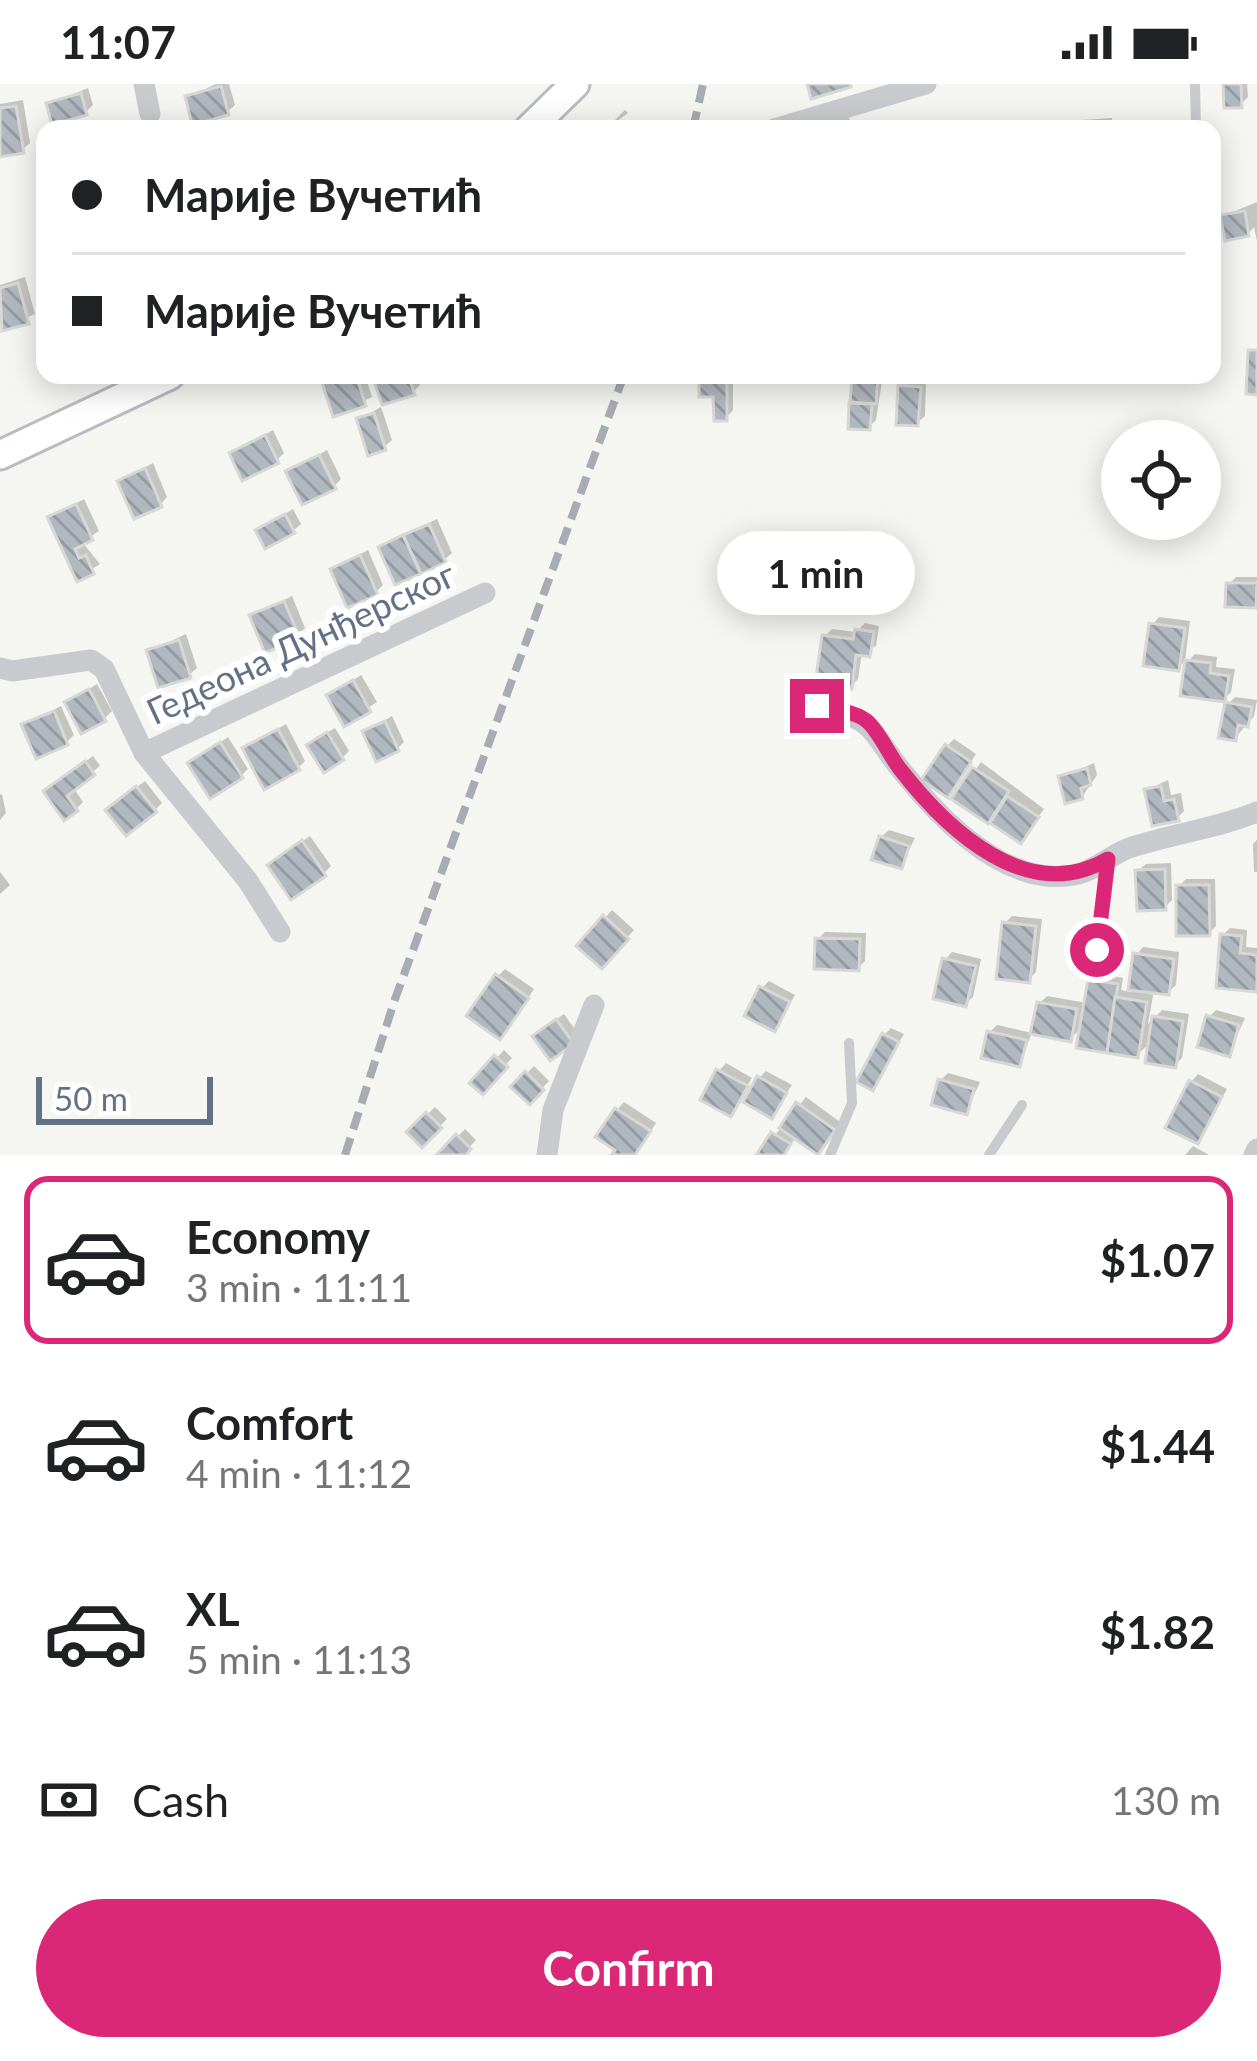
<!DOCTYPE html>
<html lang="en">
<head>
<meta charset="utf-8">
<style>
  :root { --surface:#fff; --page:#f6f6f6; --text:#202124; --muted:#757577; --line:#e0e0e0; --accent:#db2777 }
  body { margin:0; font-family:Lato,sans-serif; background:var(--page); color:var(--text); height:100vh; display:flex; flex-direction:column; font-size:45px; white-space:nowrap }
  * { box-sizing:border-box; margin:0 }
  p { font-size:39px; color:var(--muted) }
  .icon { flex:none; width:66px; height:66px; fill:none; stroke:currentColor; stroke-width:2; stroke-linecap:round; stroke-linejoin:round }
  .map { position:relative; height:1071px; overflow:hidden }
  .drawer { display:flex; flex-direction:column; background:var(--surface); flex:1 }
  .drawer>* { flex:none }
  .guide { position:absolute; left:36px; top:36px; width:1185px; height:264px; border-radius:24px; box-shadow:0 6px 30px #0003; display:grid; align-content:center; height:264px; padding:0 36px; background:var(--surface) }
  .controls { position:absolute; left:1101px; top:336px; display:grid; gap:24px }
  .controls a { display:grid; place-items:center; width:120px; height:120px; border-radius:50%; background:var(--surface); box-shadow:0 6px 30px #0003; font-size:60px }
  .scale { position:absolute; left:36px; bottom:30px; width:177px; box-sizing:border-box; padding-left:12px; border:6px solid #627186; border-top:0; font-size:33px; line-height:42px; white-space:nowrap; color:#627186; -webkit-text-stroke:9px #fff; paint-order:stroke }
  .end { position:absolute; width:54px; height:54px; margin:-27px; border:15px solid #db2777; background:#fff; box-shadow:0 0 0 6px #fff }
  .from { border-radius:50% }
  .bubble { position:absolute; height:84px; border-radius:42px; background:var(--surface); box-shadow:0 6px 30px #0003; font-size:39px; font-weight:700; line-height:84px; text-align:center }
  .guide b { display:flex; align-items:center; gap:42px; height:114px; font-size:45px }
  .guide b+b { border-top:3px solid var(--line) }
  .guide i { width:30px; height:30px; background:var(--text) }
  ul { padding:21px 0 0; list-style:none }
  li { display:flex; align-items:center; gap:36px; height:168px; margin:0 24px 18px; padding:0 12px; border:6px solid transparent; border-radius:24px }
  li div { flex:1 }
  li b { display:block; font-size:45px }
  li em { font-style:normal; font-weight:700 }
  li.active { border-color:var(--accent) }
  li>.icon { width:108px; height:108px; stroke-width:1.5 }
  .pay { display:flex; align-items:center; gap:30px; height:132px; padding:0 36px; font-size:45px }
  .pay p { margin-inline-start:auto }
  .action { display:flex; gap:24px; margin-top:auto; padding:24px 36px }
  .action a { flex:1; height:138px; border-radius:72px; background:var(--accent); color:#fff; font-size:48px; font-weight:700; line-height:138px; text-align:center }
  .status { display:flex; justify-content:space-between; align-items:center; height:84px; padding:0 60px; background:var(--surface); direction:ltr }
  .status svg { height:33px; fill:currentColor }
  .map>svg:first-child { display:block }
</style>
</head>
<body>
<div class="status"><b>11:07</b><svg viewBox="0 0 49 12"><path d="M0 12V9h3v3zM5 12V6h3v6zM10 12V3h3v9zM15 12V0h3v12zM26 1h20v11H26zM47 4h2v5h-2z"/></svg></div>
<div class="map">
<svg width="1257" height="1071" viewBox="0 0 1257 1071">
  <defs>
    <pattern id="building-back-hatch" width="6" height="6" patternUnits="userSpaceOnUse" patternTransform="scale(3)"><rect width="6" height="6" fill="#b2b8bf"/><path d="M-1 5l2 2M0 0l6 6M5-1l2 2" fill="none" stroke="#949aa1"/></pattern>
  </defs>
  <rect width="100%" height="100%" fill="#f5f6f2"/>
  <g fill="#0003">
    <polygon points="216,0 229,0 235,21 227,28 188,13"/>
    <polygon points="1227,0 1247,0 1248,13 1240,21"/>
    <polygon points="88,4 93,21 86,28 49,20"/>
    <polygon points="23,16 30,59 22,66 0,70 0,20"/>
    <polygon points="625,26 628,29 606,45"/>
    <polygon points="1112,34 1113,45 1074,45 1081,36"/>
    <polygon points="106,37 109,45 83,45"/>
    <polygon points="422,37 425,45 401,45"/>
    <polygon points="1257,118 1257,157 1254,143 1248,150 1223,132"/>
    <polygon points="25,193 35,230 4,244 0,201"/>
    <polygon points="320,291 365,291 372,313 335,330"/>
    <polygon points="375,291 417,291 420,301 413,308"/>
    <polygon points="836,291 883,291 876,336 869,343 851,342 854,299 835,297"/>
    <polygon points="709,292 733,292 733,326 726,334 716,310 702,299"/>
    <polygon points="908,295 926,296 925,332 917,339 901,303"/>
    <polygon points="381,323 392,356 384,363 360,335"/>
    <polygon points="273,346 284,369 277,376 232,369"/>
    <polygon points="327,366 341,395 334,402 289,388"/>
    <polygon points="153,379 167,413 160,421 121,397"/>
    <polygon points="84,415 99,447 82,458 100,480 78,494 51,434"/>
    <polygon points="293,425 301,440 293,447 258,447"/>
    <polygon points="437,435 452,469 444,476 381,463"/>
    <polygon points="368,466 383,501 376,508 333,485"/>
    <polygon points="1236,493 1257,493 1255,521 1229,500"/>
    <polygon points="292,512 305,544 298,551 253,532"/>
    <polygon points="1159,533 1190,537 1185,577 1178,584 1152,541"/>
    <polygon points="865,539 879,542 876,562 862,568 858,595 851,602 825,552 832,545 856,548"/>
    <polygon points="186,550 197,584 189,591 150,567"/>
    <polygon points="1195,570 1217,573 1216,583 1235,585 1231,608 1224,615 1188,577"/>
    <polygon points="361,591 377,618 345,639 330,612"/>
    <polygon points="97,600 112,627 104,635 67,619"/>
    <polygon points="1235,613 1257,616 1254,632 1235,654 1228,620"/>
    <polygon points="61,622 74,651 66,659 25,641"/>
    <polygon points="392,632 404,658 397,665 366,648"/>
    <polygon points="286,640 305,677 298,684 245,665"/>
    <polygon points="335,644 349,667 342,674 317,654"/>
    <polygon points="228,653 248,685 241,692 198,673"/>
    <polygon points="954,655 976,670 955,703 947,662"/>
    <polygon points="93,672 100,682 73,703 83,718 76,725 54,700"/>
    <polygon points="981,678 1044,725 1021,756 955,714"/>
    <polygon points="1094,679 1097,691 1082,713 1062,693"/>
    <polygon points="1168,696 1171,711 1181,709 1184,727 1177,734 1147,706"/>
    <polygon points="145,697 162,719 155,726 116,719"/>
    <polygon points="2,710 6,729 0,736 0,711"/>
    <polygon points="889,746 915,754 901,782 881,753"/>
    <polygon points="310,752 331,782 324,789 278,774"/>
    <polygon points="1257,756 1257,788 1254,788 1253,760"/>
    <polygon points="1171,779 1172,816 1165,823 1138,787 1146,780"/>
    <polygon points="0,788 10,801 0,810"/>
    <polygon points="1186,795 1215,795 1216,842 1209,849 1179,802"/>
    <polygon points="612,826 634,846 602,881 580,862"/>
    <polygon points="1012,832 1042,835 1036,888 1029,895 1005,839"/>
    <polygon points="1230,844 1247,846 1246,863 1257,864 1257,905 1223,851"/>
    <polygon points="825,848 866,849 865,877 858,884 818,855"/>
    <polygon points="1143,863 1179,868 1176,901 1168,908 1154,906 1148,940 1162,926 1189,930 1182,974 1175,981 1151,958 1137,971 1083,942 1070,955 1040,919 1047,912 1087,919 1091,897 1098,889 1123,894 1121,906 1131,908 1136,871"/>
    <polygon points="952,868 981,875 973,913 965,920 945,876"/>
    <polygon points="505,885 534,905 507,945 498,892"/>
    <polygon points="769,897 795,911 774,945 762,904"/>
    <polygon points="1216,926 1245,934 1229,970 1209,933"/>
    <polygon points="564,930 579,951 572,958 543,945"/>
    <polygon points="997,941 1032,949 1019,980 990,948"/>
    <polygon points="891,944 904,950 873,1003 884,951"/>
    <polygon points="504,966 512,974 483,1007 474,999"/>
    <polygon points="726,979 752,994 730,1029 719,987"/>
    <polygon points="534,982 549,997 530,1017 515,1002"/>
    <polygon points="766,987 792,1001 772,1031 759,994"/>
    <polygon points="948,989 980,998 966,1028 941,996"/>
    <polygon points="1198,990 1227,1005 1197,1057 1191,998"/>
    <polygon points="806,1013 840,1038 824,1061 796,1053 784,1071 759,1071"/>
    <polygon points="624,1018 656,1039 635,1071 615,1071 617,1026"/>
    <polygon points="435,1023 447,1035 422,1060 410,1048"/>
    <polygon points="465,1045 476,1056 462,1071 440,1071"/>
    <polygon points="1193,1062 1209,1071 1185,1071"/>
  </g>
  <g fill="url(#building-back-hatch)" stroke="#d7d7d4" stroke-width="3">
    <polygon points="807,0 850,0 851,3 811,15"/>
    <polygon points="1223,0 1241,0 1242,24 1224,24"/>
    <polygon points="221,2 229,31 192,41 185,12"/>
    <polygon points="81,9 87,31 52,41 46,19"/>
    <polygon points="16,22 24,69 0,73 0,24"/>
    <polygon points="1245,127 1249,152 1225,157 1220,131"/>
    <polygon points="18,199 29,240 2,247 0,204"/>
    <polygon points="1248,266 1257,266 1257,311 1246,310"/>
    <polygon points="356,291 366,322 333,333 320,292"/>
    <polygon points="372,291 408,291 415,311 382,321"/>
    <polygon points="852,291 878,291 876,320 850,318"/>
    <polygon points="699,298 727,298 727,337 714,337 713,313 699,313"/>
    <polygon points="898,301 921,303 918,342 896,341"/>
    <polygon points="849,319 872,320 870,346 848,345"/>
    <polygon points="374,329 386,366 368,372 356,334"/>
    <polygon points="265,351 279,379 242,397 229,369"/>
    <polygon points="319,371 336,405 302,421 285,387"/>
    <polygon points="145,384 162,423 134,435 117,397"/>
    <polygon points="76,420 93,456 75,465 79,474 86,471 94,490 77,498 47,433"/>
    <polygon points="285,430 295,449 265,465 255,446"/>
    <polygon points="429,440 446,478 421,490 403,451"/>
    <polygon points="403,451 421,490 395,501 378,463"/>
    <polygon points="360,471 378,511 347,524 330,485"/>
    <polygon points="1226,499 1257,499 1256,524 1225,523"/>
    <polygon points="284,517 300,554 265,569 249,531"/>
    <polygon points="1149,539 1185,544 1179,587 1143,582"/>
    <polygon points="855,545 874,548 870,573 856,571 852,605 815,600 822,551 853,555"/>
    <polygon points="179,556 191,594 158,604 146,566"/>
    <polygon points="1185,576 1211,579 1210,589 1229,592 1225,618 1180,612"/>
    <polygon points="353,596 371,628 344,643 326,611"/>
    <polygon points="89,605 106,637 81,650 64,618"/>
    <polygon points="1225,618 1252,623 1248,643 1238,641 1236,657 1218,654"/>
    <polygon points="54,627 68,661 36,675 21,640"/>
    <polygon points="385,637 399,667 376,678 362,647"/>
    <polygon points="278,645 300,686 264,706 242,664"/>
    <polygon points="327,648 344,676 324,689 306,661"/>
    <polygon points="220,658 243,694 210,715 187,679"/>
    <polygon points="945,660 971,678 948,714 921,696"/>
    <polygon points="85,677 95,691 67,712 78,727 64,737 43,707"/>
    <polygon points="972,683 1009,707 988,740 951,715"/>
    <polygon points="1087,684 1091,701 1081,704 1083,715 1065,720 1058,692"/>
    <polygon points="136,702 157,728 126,752 105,726"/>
    <polygon points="1161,702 1164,717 1174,715 1179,737 1152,742 1144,705"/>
    <polygon points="1007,712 1039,733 1021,760 990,739"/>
    <polygon points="879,752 909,762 902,785 871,776"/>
    <polygon points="302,756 326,792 291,816 267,781"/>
    <polygon points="1165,785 1166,826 1137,827 1135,786"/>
    <polygon points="1176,801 1209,801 1210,852 1176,852"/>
    <polygon points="603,831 629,855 602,885 576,862"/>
    <polygon points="1002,838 1036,842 1030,899 996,895"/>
    <polygon points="1220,850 1242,852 1240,869 1257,871 1257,908 1216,904"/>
    <polygon points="815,854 860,855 859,887 814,885"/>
    <polygon points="1133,869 1174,875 1169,911 1128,906"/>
    <polygon points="942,874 976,882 966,923 933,915"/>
    <polygon points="495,890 529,914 500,956 466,932"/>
    <polygon points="1088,895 1118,900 1107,969 1076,964"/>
    <polygon points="759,902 790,918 775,948 744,932"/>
    <polygon points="1115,913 1147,918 1138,974 1107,969"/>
    <polygon points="1037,918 1077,925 1071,958 1030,950"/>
    <polygon points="1206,931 1239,941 1230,973 1197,963"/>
    <polygon points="1152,932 1183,937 1176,984 1145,979"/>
    <polygon points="556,935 574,960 550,977 532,952"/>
    <polygon points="987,947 1027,956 1020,983 981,974"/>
    <polygon points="882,949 899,958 873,1007 856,998"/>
    <polygon points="494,971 508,983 483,1011 469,999"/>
    <polygon points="716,985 748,1002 731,1033 700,1016"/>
    <polygon points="525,987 544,1006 530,1021 510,1003"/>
    <polygon points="757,992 787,1009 772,1035 743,1018"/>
    <polygon points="938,995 974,1005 967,1031 931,1021"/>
    <polygon points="1189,996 1222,1013 1198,1060 1165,1044"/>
    <polygon points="796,1018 835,1046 818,1071 779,1044"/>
    <polygon points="615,1024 651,1047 635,1071 611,1071 615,1066 595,1053"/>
    <polygon points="426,1028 442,1044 422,1064 406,1048"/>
    <polygon points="771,1048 791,1060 784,1071 756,1071"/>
    <polygon points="456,1050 471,1065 466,1071 436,1071"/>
  </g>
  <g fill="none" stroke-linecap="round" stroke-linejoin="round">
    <defs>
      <g id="secondary">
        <polyline points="529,45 575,0"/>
        <polyline points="0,371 170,291"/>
      </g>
    </defs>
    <use href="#secondary" stroke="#b9bdc3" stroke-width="33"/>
    <g stroke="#c8cace" stroke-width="10">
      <polyline points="1195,0 1196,45"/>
      <polyline points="843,26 846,45"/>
      <polyline points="1097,867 1108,779"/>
      <polyline points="830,1071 852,1019 849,959"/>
      <polyline points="989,1071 1022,1021"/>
    </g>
    <g stroke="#c8cace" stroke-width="21">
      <polyline points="144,0 150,30"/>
      <polyline points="774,45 926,0"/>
      <polyline points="0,584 12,587 91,576 104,585 144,669 248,797 280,848"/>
      <path d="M817,622C881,637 867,646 906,692C944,739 1007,803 1074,791C1096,787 1112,769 1132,763C1174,749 1216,745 1257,728"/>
      <polyline points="144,669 485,509"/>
      <polyline points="547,1071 553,1026 594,921"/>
      <polyline points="1254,1071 1257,1065"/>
    </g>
    <use href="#secondary" stroke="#fff" stroke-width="27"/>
    <g stroke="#a7abb2" stroke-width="8" stroke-dasharray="18 9" stroke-linecap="butt">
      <polyline points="693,45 703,0"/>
      <polyline points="345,1071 395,915 624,291"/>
    </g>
  </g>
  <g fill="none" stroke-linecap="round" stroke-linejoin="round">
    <path stroke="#db2777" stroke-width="15" d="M817,622C832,626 858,627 869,639C881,651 889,671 900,685C948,747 1028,822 1108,775L1097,866"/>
  </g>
  <g text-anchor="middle" stroke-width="12" stroke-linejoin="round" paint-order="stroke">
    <g font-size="36" fill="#627186" stroke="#fff">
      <text transform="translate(301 559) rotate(-25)" y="13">Гедеона Дунђерског</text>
    </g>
  </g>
</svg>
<div class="controls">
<a><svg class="icon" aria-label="locate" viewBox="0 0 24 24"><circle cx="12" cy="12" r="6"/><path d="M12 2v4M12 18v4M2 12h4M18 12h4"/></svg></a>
</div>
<div class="scale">50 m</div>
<i class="end from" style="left:1097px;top:866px"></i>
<i class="end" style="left:817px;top:622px"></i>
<div class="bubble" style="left:717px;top:447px;width:198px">1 min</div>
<div class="guide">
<b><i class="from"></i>Марије Вучетић</b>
<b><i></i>Марије Вучетић</b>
</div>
</div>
<section class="drawer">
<ul>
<li class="active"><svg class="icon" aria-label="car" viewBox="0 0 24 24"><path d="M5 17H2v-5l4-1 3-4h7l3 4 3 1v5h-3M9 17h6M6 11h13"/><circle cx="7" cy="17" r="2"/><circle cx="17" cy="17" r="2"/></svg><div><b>Economy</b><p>3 min · 11:11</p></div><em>$1.07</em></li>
<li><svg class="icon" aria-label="car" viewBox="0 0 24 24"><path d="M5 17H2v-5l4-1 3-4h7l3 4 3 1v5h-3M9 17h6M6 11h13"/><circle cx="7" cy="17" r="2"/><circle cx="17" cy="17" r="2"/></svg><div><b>Comfort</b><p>4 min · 11:12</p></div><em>$1.44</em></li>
<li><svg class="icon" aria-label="car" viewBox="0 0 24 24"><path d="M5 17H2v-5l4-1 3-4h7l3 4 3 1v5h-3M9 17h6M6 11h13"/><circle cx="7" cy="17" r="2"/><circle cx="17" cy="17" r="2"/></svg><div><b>XL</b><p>5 min · 11:13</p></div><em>$1.82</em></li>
</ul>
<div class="pay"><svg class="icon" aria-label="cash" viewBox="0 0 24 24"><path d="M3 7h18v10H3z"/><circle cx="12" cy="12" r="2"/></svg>Cash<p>130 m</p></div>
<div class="action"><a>Confirm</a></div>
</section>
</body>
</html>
